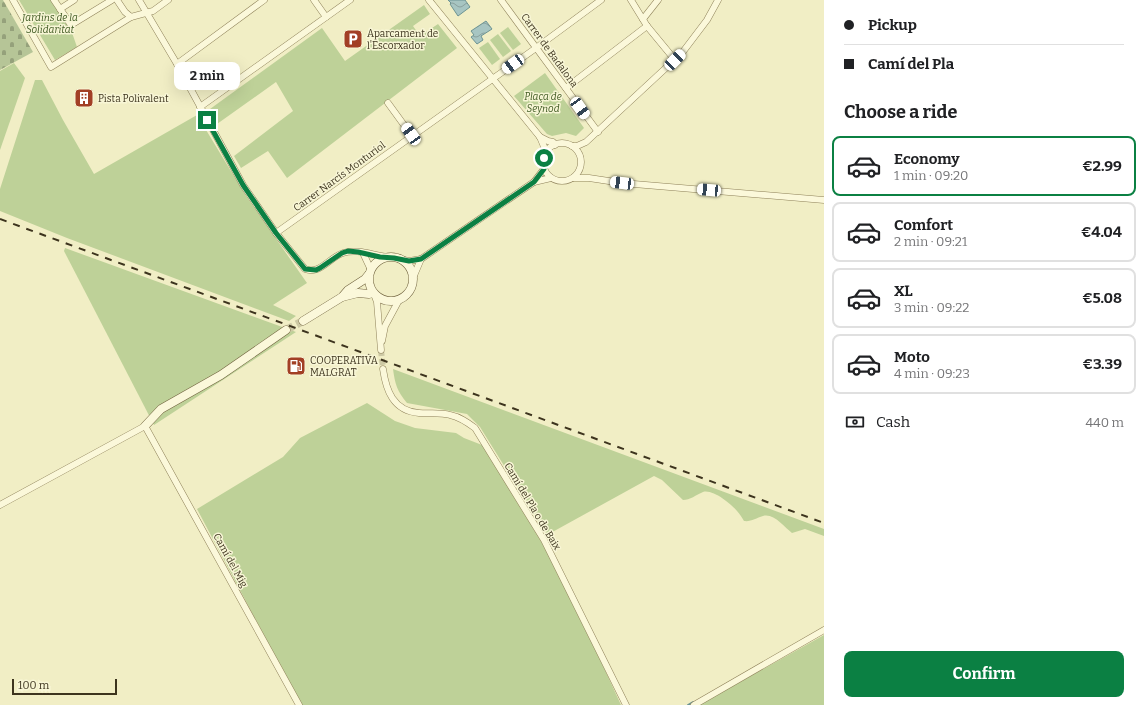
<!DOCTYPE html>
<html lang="en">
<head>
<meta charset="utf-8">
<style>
  :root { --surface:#fff; --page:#f2f2f2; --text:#202124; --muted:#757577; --line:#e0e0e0; --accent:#0b8043 }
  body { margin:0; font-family:Bitter,serif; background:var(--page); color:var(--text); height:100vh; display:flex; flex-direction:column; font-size:15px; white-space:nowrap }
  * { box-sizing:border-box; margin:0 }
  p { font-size:13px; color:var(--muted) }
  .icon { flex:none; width:22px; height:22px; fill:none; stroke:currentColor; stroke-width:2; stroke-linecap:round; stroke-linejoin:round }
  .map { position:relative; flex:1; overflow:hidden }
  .panel { display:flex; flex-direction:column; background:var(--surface); width:320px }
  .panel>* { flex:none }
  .banner { display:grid; align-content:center; height:88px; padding:0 20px; background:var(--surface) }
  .scale { position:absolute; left:12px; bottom:10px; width:105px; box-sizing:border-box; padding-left:4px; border:2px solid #3d341e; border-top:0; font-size:11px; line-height:14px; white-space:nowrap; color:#3d341e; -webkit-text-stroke:3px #f8f6d6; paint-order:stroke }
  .end { position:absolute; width:18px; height:18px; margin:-9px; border:5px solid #0b8043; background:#fff; box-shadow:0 0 0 2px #fff }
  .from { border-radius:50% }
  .bubble { position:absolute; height:28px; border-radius:8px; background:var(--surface); box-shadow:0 4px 16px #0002; font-size:13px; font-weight:700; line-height:28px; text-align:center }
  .car { position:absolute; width:12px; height:24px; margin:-12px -6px; border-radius:5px; box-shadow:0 0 3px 1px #0007; background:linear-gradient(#fff 24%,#345 0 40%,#fff 0 76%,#345 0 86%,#fff 0) }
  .banner b { display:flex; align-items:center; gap:14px; height:38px; font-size:15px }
  .banner b+b { border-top:1px solid var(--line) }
  .banner i { width:10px; height:10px; background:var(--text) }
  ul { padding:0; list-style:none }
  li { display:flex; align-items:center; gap:12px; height:60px; margin:0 8px 6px; padding:0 12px; border:2px solid var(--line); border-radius:8px }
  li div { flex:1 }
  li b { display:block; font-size:15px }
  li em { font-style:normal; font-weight:700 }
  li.active { border-color:var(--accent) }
  li>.icon { width:36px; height:36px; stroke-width:1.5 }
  h2 { padding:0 20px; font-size:18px; line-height:48px }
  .pay { display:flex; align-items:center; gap:10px; height:44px; padding:0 20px; font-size:15px }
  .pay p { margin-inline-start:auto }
  .cta { display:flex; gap:8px; margin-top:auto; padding:8px 20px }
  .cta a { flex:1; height:46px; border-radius:8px; background:var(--accent); color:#fff; font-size:16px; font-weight:700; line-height:46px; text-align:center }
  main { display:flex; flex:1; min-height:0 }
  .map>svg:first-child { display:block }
</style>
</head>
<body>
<main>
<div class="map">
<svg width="824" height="705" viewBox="0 0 824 705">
  <defs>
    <pattern id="cemetery-stones" width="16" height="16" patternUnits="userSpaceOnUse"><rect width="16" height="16" fill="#b6c597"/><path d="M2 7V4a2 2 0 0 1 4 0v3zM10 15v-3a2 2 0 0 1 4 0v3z" fill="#95a17b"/></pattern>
    <pattern id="water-waves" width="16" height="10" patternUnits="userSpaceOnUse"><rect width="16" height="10" fill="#a7c5c2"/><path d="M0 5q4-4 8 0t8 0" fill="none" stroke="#89a19d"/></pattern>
  </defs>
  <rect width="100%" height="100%" fill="#f1eec5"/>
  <g fill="#bed198">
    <polygon points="19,0 54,0 70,27 77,47 55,60"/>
    <polygon points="424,5 430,14 413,26 420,36 438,24 457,48 287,178 268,151 241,168 234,156 293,111 276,82 217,124 210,109 322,28 345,61"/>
    <polygon points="508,27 521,44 513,50 500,33"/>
    <polygon points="498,34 511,51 503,57 490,40"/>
    <polygon points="488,42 500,59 492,65 479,48"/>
    <polygon points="14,63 25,78 0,150 0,71"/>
    <polygon points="545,73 584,128 576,136 566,133 552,136 547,134 514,96"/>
    <polygon points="35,80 42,80 63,120 94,174 197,115 246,196 307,283 273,305 296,316 289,321 67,238 0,211 0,189"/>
    <polygon points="65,248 296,332 154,425 64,251"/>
    <path d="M393,369L824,529V536L805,529L792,533C784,527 774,513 763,516C756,518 751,522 744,521C742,518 740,514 737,511C731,504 713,489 703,492C696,495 690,500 683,500L662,480L654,476L547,535L480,427L467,414L407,403C397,391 395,384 393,369Z"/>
    <polygon points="367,403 395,421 415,428 456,433 464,438 482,445 541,541 582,620 621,705 301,705 197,509 283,457 300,438"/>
    <polygon points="824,635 824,705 699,705"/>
  </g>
  <polygon fill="url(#cemetery-stones)" points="0,0 3,0 33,52 0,70"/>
  <g fill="url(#water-waves)" stroke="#6d9493">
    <polygon points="448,0 465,0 470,7 458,16 450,4 451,3"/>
    <polygon points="486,21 492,29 481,36 483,40 477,44 471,37 474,35 471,31"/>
  </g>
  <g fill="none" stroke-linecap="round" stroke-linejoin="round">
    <polyline stroke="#6d9493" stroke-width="2" points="688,705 693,702"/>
    <polyline stroke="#cdc9a4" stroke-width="6" stroke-dasharray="6 3" stroke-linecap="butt" points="381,350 383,369"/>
    <polyline stroke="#cdc9a4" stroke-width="8" stroke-dasharray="8 4" stroke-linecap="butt" points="286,330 303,321"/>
    <defs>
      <g id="street">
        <polyline points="13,0 51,67 131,17 153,11 168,0"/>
        <polyline points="54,0 71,25 112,0"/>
        <polyline points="117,0 125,12 131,17"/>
        <path d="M139,0L177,64L243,185L276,233L305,269C320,275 330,257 343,253C356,248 375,256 389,257"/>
        <polyline points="314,0 326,17"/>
        <polyline points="429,0 540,137 545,149 545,154"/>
        <polyline points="501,0 598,132"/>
        <polyline points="631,0 647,26 675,60"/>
        <polyline points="60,9 74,0"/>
        <polyline points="643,19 658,0"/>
        <polyline points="177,64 264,0"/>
        <polyline points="566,88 647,26"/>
        <polyline points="388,103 412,136"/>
        <polyline points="200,107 350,0"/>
        <polyline points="540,137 548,141 553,142 555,145"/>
        <circle cx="562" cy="162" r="19"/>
        <polyline points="572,146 577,146 586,142 682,53 707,20 718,0"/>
        <polyline points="573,178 589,178 622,183 824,200"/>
        <polyline points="534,182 551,178"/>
        <polyline points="276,233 536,48 601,0"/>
        <polyline points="363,253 371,270"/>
        <polyline points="399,259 409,261 421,259 534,182 544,169"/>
        <polyline points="413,278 421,259"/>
        <polyline points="374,294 377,302 381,350"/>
        <polyline points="382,341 385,326 399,300"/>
        <path d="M383,369C386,390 393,411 419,413C429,414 440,412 450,415C460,417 467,422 475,428L544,540L626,705"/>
        <polyline points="0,505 145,426 299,705"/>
        <polyline points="694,705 824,630"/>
      </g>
      <g id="secondary">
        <circle cx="391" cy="279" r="22"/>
        <polyline points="342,297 358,293 369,294 373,293"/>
        <polyline points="303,321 342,297 348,290 365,279 369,274"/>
        <polyline points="145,426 161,409 221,375 286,330"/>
      </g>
    </defs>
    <use href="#street" stroke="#8e8159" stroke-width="7"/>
    <use href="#secondary" stroke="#70623d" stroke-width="9"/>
    <use href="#street" stroke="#fbf8da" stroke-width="6"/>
    <use href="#secondary" stroke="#fbf8da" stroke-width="8"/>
    <polyline stroke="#3d341e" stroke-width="2" stroke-dasharray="7 7" stroke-linecap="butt" points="0,219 824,523"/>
  </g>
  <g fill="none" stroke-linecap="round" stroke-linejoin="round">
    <polyline stroke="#0b8043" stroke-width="5" points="207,120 243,185 276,233 305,269 316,270 320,268 342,253 348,251 358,252 380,257 394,258 409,261 421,259 534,182 544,169 544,158"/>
  </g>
  <defs>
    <symbol id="parking-square" viewBox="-11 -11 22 22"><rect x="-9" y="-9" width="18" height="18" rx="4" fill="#a23f25" stroke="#f8f6d6"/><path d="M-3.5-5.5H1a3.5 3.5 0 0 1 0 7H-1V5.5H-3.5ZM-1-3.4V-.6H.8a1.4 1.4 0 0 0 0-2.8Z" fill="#fff"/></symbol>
    <symbol id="building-square" viewBox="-11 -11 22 22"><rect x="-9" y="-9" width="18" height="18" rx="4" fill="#a23f25" stroke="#f8f6d6"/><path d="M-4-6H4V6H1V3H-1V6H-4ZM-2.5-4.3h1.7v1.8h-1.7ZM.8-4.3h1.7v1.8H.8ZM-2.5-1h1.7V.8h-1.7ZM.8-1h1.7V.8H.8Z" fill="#fff"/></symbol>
    <symbol id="fuel-square" viewBox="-11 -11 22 22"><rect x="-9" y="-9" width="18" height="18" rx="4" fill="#a23f25" stroke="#f8f6d6"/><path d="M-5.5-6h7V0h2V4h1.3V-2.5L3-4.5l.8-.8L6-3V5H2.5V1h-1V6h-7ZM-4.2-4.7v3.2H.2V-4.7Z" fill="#fff"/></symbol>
  </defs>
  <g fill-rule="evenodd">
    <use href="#parking-square" x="342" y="28" width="22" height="22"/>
    <use href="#building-square" x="73" y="87" width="22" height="22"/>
    <use href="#fuel-square" x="285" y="355" width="22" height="22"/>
  </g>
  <g text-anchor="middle" stroke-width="3" stroke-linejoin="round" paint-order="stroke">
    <g font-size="10" font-style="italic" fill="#415b24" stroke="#f8f6d6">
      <text x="50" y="21">Jardins de la<tspan x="50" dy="12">Solidaritat</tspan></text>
      <text x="543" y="100">Plaça de<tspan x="543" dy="12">Seynod</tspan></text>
    </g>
    <g font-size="10" fill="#3d341e" stroke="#f8f6d6" text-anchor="start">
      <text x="367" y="37">Aparcament de<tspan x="367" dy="12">l'Escorxador</tspan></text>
      <text x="98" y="102">Pista Polivalent</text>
      <text x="310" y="364">COOPERATIVA<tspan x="310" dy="12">MALGRAT</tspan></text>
    </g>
    <g font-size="10" fill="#3d341e" stroke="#f8f6d6">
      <text transform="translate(550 50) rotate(54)" y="4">Carrer de Badalona</text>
      <text transform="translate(339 176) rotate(-36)" y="4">Carrer Narcís Monturiol</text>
      <text transform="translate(533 506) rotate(59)" y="4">Camí del Pla o de Baix</text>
      <text transform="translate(231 560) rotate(61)" y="4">Camí del Mig</text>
    </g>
  </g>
</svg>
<div class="scale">100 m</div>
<i class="end from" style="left:544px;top:158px"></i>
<i class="end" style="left:207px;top:120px"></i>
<div class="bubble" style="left:174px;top:62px;width:66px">2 min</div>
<i class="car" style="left:675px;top:60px;rotate:45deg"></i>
<i class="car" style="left:513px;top:64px;rotate:235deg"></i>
<i class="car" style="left:580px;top:108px;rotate:144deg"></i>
<i class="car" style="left:411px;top:134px;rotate:325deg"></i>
<i class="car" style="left:622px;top:183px;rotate:277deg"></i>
<i class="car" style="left:709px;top:190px;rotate:275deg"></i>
</div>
<section class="panel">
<div class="banner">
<b><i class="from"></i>Pickup</b>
<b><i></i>Camí del Pla</b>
</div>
<h2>Choose a ride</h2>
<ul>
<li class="active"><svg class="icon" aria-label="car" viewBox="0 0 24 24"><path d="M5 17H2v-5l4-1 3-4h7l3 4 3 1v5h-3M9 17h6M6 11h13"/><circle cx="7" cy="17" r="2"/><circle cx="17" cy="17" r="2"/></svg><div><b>Economy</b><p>1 min · 09:20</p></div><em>€2.99</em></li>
<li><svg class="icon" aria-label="car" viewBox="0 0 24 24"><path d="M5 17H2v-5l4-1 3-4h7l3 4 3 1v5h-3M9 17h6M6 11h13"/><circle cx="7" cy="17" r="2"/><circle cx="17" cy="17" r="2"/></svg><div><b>Comfort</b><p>2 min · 09:21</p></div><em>€4.04</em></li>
<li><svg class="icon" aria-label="car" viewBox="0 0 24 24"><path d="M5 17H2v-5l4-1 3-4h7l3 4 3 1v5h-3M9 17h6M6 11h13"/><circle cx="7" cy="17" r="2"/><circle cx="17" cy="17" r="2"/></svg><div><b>XL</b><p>3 min · 09:22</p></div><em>€5.08</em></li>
<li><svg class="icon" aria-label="car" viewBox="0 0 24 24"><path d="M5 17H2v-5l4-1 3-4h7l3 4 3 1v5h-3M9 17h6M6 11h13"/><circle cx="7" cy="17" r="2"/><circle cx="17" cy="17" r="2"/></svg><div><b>Moto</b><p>4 min · 09:23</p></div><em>€3.39</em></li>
</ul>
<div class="pay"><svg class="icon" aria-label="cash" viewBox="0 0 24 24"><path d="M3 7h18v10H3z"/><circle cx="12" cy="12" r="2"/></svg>Cash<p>440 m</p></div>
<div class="cta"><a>Confirm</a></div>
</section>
</main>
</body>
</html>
